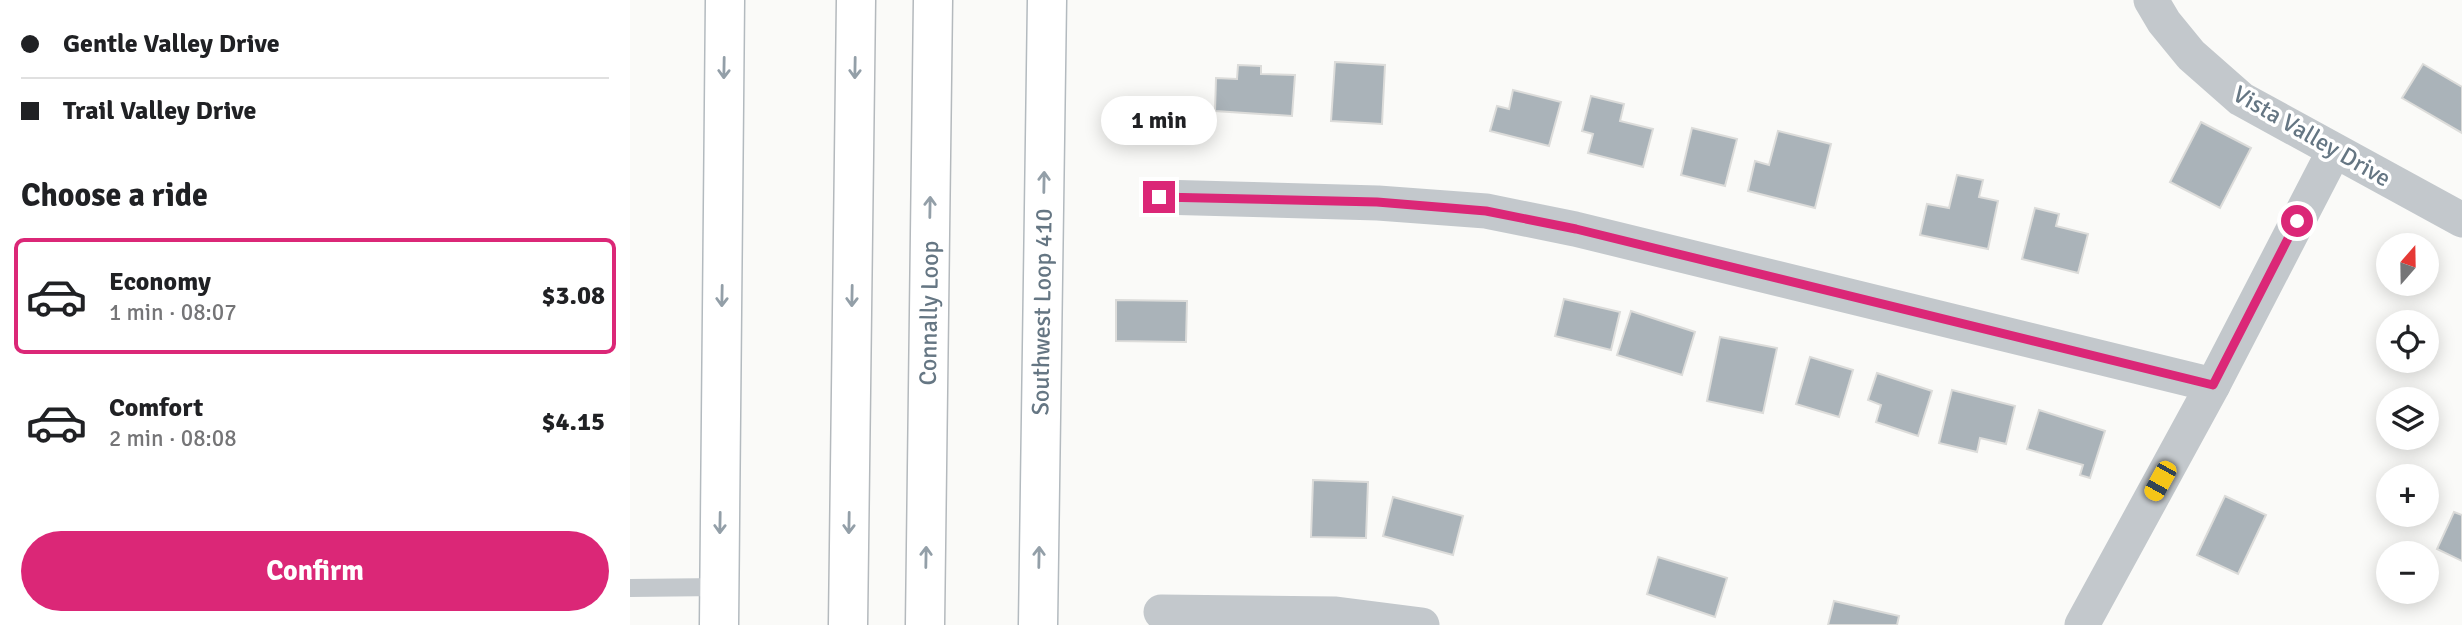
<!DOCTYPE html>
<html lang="en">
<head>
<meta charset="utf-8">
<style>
  :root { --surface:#fff; --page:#f2f2f2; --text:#202124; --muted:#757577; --line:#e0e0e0; --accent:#db2777 }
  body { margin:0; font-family:Signika,sans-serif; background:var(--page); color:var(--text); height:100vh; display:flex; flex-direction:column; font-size:26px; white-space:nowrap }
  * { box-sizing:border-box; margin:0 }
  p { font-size:23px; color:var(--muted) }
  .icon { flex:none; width:38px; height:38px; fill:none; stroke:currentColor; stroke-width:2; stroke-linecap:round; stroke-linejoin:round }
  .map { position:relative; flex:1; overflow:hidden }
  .panel { display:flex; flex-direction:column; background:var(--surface); width:630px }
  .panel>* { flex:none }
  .banner { display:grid; align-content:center; height:154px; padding:0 21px; background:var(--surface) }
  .needle { width:46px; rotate:20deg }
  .tools { position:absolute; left:1746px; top:233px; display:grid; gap:14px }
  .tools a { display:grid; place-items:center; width:63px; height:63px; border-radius:50%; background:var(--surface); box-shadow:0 4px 18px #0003; font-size:35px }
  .end { position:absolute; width:32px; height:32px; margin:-16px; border:9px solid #db2777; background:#fff; box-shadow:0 0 0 4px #fff }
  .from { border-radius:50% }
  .bubble { position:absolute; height:49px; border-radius:24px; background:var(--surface); box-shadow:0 4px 18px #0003; font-size:23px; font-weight:800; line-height:49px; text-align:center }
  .car { position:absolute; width:21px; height:42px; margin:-21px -10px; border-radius:9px; box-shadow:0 0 5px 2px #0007; background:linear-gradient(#f5c518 24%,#345 0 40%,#f5c518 0 76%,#345 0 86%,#f5c518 0) }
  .banner b { display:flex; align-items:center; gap:24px; height:66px; font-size:26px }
  .banner b+b { border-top:2px solid var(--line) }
  .banner i { width:18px; height:18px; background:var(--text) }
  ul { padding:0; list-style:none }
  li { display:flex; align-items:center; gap:21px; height:116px; margin:0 14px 10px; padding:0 7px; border:4px solid transparent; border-radius:10px }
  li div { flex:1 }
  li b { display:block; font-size:26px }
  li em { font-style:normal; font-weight:800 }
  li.current { border-color:var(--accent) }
  li>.icon { width:63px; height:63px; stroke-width:1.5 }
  h2 { padding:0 21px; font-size:32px; line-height:84px }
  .primary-button { display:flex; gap:14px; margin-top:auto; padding:14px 21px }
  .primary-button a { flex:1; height:80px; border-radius:42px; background:var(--accent); color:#fff; font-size:28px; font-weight:800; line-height:80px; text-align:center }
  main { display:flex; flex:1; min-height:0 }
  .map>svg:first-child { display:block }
</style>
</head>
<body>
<main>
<section class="panel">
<div class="banner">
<b><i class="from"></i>Gentle Valley Drive</b>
<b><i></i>Trail Valley Drive</b>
</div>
<h2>Choose a ride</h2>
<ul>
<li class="current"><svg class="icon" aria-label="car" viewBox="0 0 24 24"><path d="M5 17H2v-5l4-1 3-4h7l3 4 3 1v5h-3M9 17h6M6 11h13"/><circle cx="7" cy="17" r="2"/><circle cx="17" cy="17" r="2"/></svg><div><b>Economy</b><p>1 min · 08:07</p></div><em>$3.08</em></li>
<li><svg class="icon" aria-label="car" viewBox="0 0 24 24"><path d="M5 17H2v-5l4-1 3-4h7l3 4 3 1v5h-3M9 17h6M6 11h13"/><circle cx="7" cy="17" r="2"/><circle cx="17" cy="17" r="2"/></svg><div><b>Comfort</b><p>2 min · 08:08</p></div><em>$4.15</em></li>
</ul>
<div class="primary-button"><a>Confirm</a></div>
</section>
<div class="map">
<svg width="1832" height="625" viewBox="0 0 1832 625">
  <rect width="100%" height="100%" fill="#fafaf8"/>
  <g fill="#aab3b9" stroke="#dcdcda" stroke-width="2">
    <polygon points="705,62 755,65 752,124 701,121"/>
    <polygon points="1793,64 1832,87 1832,133 1772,98"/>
    <polygon points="608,65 631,66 631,74 665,75 662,116 585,111 586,78 607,79"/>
    <polygon points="883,90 931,102 919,146 860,131 867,106 879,109"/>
    <polygon points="961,96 994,104 990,121 1023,129 1013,167 958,153 963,134 952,131"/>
    <polygon points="1571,122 1621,148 1590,208 1540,182"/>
    <polygon points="1062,128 1107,139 1095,186 1051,175"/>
    <polygon points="1148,131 1201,144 1185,208 1118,191 1125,161 1139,165"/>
    <polygon points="1327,175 1353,180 1349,197 1368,201 1358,249 1290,235 1297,204 1319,208"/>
    <polygon points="1405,208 1429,214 1426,226 1458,234 1448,273 1392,259"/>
    <polygon points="934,299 990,312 981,350 925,336"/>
    <polygon points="486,300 557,301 556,342 486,341"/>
    <polygon points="1001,311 1065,332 1052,375 987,355"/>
    <polygon points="1090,337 1147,348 1133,413 1077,401"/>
    <polygon points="1180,357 1223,370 1209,417 1166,404"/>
    <polygon points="1247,373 1302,391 1288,436 1246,422 1251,405 1238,400"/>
    <polygon points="1322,390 1385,406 1376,444 1350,438 1347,452 1309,443"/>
    <polygon points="1409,410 1475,431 1460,478 1450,475 1453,465 1397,449"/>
    <polygon points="683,480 738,482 736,538 681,537"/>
    <polygon points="1595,496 1636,515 1608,574 1567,555"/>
    <polygon points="763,497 833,516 823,555 753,536"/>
    <polygon points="1824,512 1832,515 1832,561 1807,549"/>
    <polygon points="1028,557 1097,578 1085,617 1017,594"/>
    <polygon points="1204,601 1269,616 1267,625 1198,625"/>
  </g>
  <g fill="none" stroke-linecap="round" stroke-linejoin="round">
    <defs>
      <g id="secondary">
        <polyline points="89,625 95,0"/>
        <polyline points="408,625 417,0"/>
      </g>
      <g id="highway">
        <polyline points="218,625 226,0"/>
        <polyline points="295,625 303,0"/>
      </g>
    </defs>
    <use href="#secondary" stroke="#b3babf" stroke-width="41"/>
    <use href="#highway" stroke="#b4b9bd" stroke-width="41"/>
    <polyline stroke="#c3c8cc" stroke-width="18" points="0,588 89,587"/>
    <g stroke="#c3c8cc" stroke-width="35">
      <polyline points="1521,0 1534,22 1561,55 1611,99 1832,220"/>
      <polyline points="529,197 748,203 856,211 945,229 1583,385"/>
      <polyline points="531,612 706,614 792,625"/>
      <polyline points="1452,625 1583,385 1704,151"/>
    </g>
    <use href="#secondary" stroke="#fff" stroke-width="38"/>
    <use href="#highway" stroke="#fff" stroke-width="38"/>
  </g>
  <defs><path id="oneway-shaft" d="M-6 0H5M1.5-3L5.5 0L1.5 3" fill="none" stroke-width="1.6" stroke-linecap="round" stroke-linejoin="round" transform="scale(1.75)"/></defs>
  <g stroke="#939fa8">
    <use href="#oneway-shaft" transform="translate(94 68) rotate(91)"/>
    <use href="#oneway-shaft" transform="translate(225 68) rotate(91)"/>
    <use href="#oneway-shaft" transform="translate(414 182) rotate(-89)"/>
    <use href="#oneway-shaft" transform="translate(300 207) rotate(-89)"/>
    <use href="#oneway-shaft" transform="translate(92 296) rotate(91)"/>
    <use href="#oneway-shaft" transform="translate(222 296) rotate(91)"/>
    <use href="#oneway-shaft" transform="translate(90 523) rotate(91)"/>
    <use href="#oneway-shaft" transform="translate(219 523) rotate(91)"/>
    <use href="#oneway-shaft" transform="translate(296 557) rotate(-89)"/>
    <use href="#oneway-shaft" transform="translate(409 557) rotate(-89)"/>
  </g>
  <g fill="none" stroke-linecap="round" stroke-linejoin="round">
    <polyline stroke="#db2777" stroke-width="9" points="529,197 747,202 856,211 946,229 1583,385 1667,221"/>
  </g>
  <g text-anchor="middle" stroke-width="7" stroke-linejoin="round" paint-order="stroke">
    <g font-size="24" fill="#657683" stroke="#fff">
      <text transform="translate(1682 136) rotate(30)" y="8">Vista Valley Drive</text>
      <text transform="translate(412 312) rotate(-89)" y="8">Southwest Loop 410</text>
      <text transform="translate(299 313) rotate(-89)" y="8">Connally Loop</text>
    </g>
  </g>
</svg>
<div class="tools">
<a><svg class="needle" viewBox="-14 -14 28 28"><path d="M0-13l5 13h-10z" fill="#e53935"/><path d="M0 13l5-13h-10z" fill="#757577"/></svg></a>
<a><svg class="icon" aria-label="locate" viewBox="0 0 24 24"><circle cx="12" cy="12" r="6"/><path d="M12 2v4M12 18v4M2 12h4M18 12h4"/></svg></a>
<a><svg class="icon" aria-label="layers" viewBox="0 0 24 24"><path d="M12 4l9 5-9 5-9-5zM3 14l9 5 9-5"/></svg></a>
<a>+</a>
<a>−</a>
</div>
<i class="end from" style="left:1667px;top:221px"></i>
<i class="end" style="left:529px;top:197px"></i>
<div class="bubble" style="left:471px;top:96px;width:116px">1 min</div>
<i class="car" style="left:1530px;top:481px;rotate:209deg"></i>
</div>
</main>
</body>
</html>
